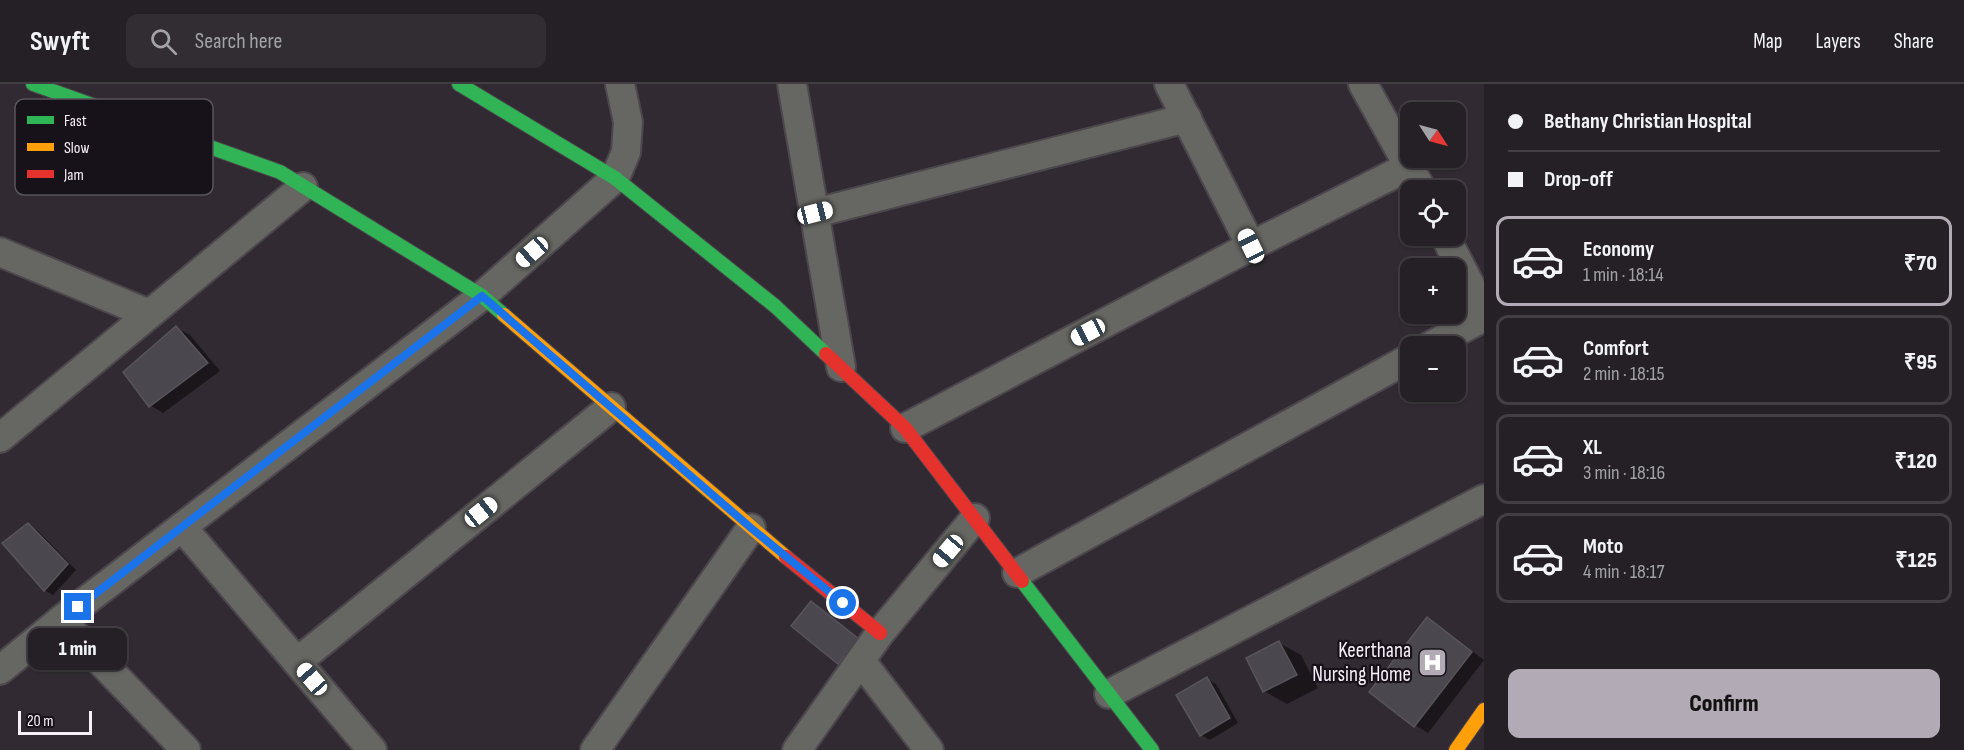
<!DOCTYPE html>
<html lang="en">
<head>
<meta charset="utf-8">
<style>
  :root { --surface:#252026; --page:#312d32; --text:#f1f3f6; --muted:#a3a3a7; --line:#423e43; --accent:#b2aab4 }
  body { margin:0; font-family:"Sofia Sans Condensed",sans-serif; background:var(--page); color:var(--text); height:100vh; display:flex; flex-direction:column; font-size:22px; white-space:nowrap }
  * { box-sizing:border-box; margin:0 }
  p { font-size:20px; color:var(--muted) }
  .icon { flex:none; width:33px; height:33px; fill:none; stroke:currentColor; stroke-width:2; stroke-linecap:round; stroke-linejoin:round }
  .map { position:relative; flex:1; overflow:hidden }
  .drawer { display:flex; flex-direction:column; background:var(--surface); width:480px }
  .drawer>* { flex:none }
  .hud { display:grid; align-content:center; height:132px; padding:0 24px; background:var(--surface) }
  .needle { width:39px; rotate:126deg }
  .controls { position:absolute; left:1400px; top:18px; display:grid; gap:12px }
  .controls a { display:grid; place-items:center; width:66px; height:66px; border-radius:12px; background:var(--surface); box-shadow:0 2px 4px #0004,0 0 0 2px var(--line); font-size:30px }
  .scale { position:absolute; left:18px; bottom:15px; width:74px; box-sizing:border-box; padding-left:6px; border:3px solid #f8effa; border-top:0; font-size:16px; line-height:21px; white-space:nowrap; color:#f8effa; -webkit-text-stroke:4px #171119; paint-order:stroke }
  .end { position:absolute; width:27px; height:27px; margin:-14px; border:8px solid #1a73e8; background:#fff; box-shadow:0 0 0 3px #fff }
  .from { border-radius:50% }
  .bubble { position:absolute; height:42px; border-radius:12px; background:var(--surface); box-shadow:0 2px 4px #0004,0 0 0 2px var(--line); font-size:20px; font-weight:800; line-height:42px; text-align:center }
  .car { position:absolute; width:18px; height:36px; margin:-18px -9px; border-radius:8px; box-shadow:0 0 4px 2px #0007; background:linear-gradient(#fff 24%,#345 0 40%,#fff 0 76%,#345 0 86%,#fff 0) }
  .hud b { display:flex; align-items:center; gap:21px; height:57px; font-size:22px }
  .hud b+b { border-top:2px solid var(--line) }
  .hud i { width:15px; height:15px; background:var(--text) }
  ul { padding:0; list-style:none }
  li { display:flex; align-items:center; gap:18px; height:90px; margin:0 12px 9px; padding:0 12px; border:3px solid var(--line); border-radius:12px }
  li div { flex:1 }
  li b { display:block; font-size:22px }
  li em { font-style:normal; font-weight:800 }
  li.active { border-color:var(--accent) }
  li>.icon { width:54px; height:54px; stroke-width:1.5 }
  .button { display:flex; gap:12px; margin-top:auto; padding:12px 24px }
  .button a { flex:1; height:69px; border-radius:12px; background:var(--accent); color:#111; font-size:24px; font-weight:800; line-height:69px; text-align:center }
  header { display:flex; align-items:center; gap:36px; box-sizing:border-box; height:84px; padding:0 30px; background:var(--surface); border-bottom:2px solid var(--line) }
  header strong { font-size:28px }
  nav { display:flex; gap:33px; margin-inline-start:auto; font-size:21px }
  .search { width:420px; height:54px; background:var(--page); display:flex; align-items:center; gap:15px; box-sizing:border-box; padding:0 21px; border-radius:12px; color:var(--muted); font-size:22px }
  main { display:flex; flex:1; min-height:0 }
  .map>svg:first-child { display:block }
</style>
</head>
<body>
<header>
<strong>Swyft</strong>
<div class="search"><svg class="icon" aria-label="search" viewBox="0 0 24 24"><circle cx="10" cy="10" r="6"/><path d="M15 15l6 6"/></svg>Search here</div>
<nav><a>Map</a><a>Layers</a><a>Share</a></nav>
</header>
<main>
<div class="map">
<svg width="1484" height="666" viewBox="0 0 1484 666">
  <rect width="100%" height="100%" fill="#312a32"/>
  <g fill="#0007">
    <polygon points="176,244 190,251 220,287 163,329 150,321"/>
    <polygon points="28,441 37,446 76,486 53,511 44,506"/>
    <polygon points="812,519 867,561 848,584 839,579"/>
    <polygon points="1427,535 1440,543 1484,576 1428,649 1415,641"/>
    <polygon points="1279,559 1301,571 1318,604 1287,620 1264,607"/>
    <polygon points="1207,595 1216,600 1238,639 1210,656 1201,651"/>
  </g>
  <g fill="#4b474f" stroke="#57545c" stroke-width="1.5">
    <polygon points="176,242 208,279 149,323 123,288"/>
    <polygon points="28,439 68,480 44,507 2,459"/>
    <polygon points="811,517 859,555 838,580 791,542"/>
    <polygon points="1427,533 1472,568 1414,643 1369,608"/>
    <polygon points="1279,557 1297,591 1263,608 1246,574"/>
    <polygon points="1207,593 1230,634 1200,652 1176,611"/>
  </g>
  <g fill="none" stroke-linecap="round" stroke-linejoin="round">
    <defs>
      <g id="street">
        <polyline points="792,0 841,283"/>
        <polyline points="1169,0 1251,162"/>
        <polyline points="1363,0 1422,106"/>
        <polyline points="815,129 1187,34"/>
        <polyline points="1445,152 1484,228"/>
        <polyline points="0,168 149,230"/>
        <polyline points="1430,262 1484,233"/>
        <polyline points="905,344 1251,162 1410,82"/>
        <polyline points="0,354 303,103"/>
        <polyline points="182,443 372,666"/>
        <polyline points="1017,489 1410,274"/>
        <polyline points="61,536 186,666"/>
        <polyline points="861,577 929,666"/>
        <polyline points="297,578 611,323"/>
        <polyline points="0,586 61,536 482,212 615,94 626,68 628,38 620,0"/>
        <polyline points="1109,610 1484,415"/>
        <polyline points="595,666 751,444"/>
        <polyline points="797,666 880,549 975,434"/>
      </g>
      <g id="fast">
        <polyline points="33,0 280,88 482,212 504,231"/>
        <polyline points="459,0 615,94 775,222 826,270"/>
        <polyline points="1022,497 1152,666"/>
      </g>
      <g id="slow">
        <polyline points="504,231 786,473"/>
        <polyline points="1456,666 1484,626"/>
      </g>
      <g id="jam">
        <polyline points="826,270 905,344 1022,497"/>
        <polyline points="786,473 880,549"/>
      </g>
    </defs>
    <use href="#street" stroke="#4c464d" stroke-width="32"/>
    <use href="#fast" stroke="#4c464d" stroke-width="16"/>
    <use href="#slow" stroke="#4c464d" stroke-width="16"/>
    <use href="#jam" stroke="#4c464d" stroke-width="16"/>
    <use href="#street" stroke="#666663" stroke-width="28"/>
    <use href="#fast" stroke="#30b455" stroke-width="14"/>
    <use href="#slow" stroke="#ff9f0a" stroke-width="14"/>
    <use href="#jam" stroke="#e5322d" stroke-width="14"/>
  </g>
  <g fill="none" stroke-linecap="round" stroke-linejoin="round">
    <polyline stroke="#1a73e8" stroke-width="8" points="78,523 482,212 751,444 843,519"/>
  </g>
  <defs>
    <symbol id="hospital-square" viewBox="-11 -11 22 22"><rect x="-9" y="-9" width="18" height="18" rx="4" fill="#b2aab4" stroke="#171119"/><path d="M-5-5h3v3.5h4V-5h3V5h-3V1.5h-4V5h-3Z" fill="#fff"/></symbol>
  </defs>
  <g fill-rule="evenodd">
    <use href="#hospital-square" x="1416" y="562" width="33" height="33"/>
  </g>
  <g text-anchor="middle" stroke-width="4.5" stroke-linejoin="round" paint-order="stroke">
    <g font-size="21" fill="#f8effa" stroke="#171119" text-anchor="end">
      <text x="1411" y="573">Keerthana<tspan x="1411" dy="24">Nursing Home</tspan></text>
    </g>
  </g>
  <rect x="15" y="15" width="198" height="96" rx="9" fill="#171119" stroke="#5a545c" stroke-width="1.5"/>
  <rect x="27" y="32" width="27" height="8" fill="#30b455"/>
  <rect x="27" y="59" width="27" height="8" fill="#ff9f0a"/>
  <rect x="27" y="86" width="27" height="8" fill="#e5322d"/>
  <g font-size="16" fill="#f8effa">
    <text x="64" y="42">Fast</text>
    <text x="64" y="69">Slow</text>
    <text x="64" y="96">Jam</text>
  </g>
</svg>
<div class="controls">
<a><svg class="needle" viewBox="-14 -14 28 28"><path d="M0-13l5 13h-10z" fill="#e53935"/><path d="M0 13l5-13h-10z" fill="#a3a3a7"/></svg></a>
<a><svg class="icon" aria-label="locate" viewBox="0 0 24 24"><circle cx="12" cy="12" r="6"/><path d="M12 2v4M12 18v4M2 12h4M18 12h4"/></svg></a>
<a>+</a>
<a>−</a>
</div>
<div class="scale">20 m</div>
<i class="end from" style="left:843px;top:519px"></i>
<i class="end" style="left:78px;top:523px"></i>
<div class="bubble" style="left:28px;top:544px;width:99px">1 min</div>
<i class="car" style="left:815px;top:129px;rotate:76deg"></i>
<i class="car" style="left:1251px;top:162px;rotate:334deg"></i>
<i class="car" style="left:532px;top:168px;rotate:229deg"></i>
<i class="car" style="left:1088px;top:248px;rotate:242deg"></i>
<i class="car" style="left:481px;top:428px;rotate:51deg"></i>
<i class="car" style="left:948px;top:467px;rotate:220deg"></i>
<i class="car" style="left:312px;top:595px;rotate:319deg"></i>
</div>
<section class="drawer">
<div class="hud">
<b><i class="from"></i>Bethany Christian Hospital</b>
<b><i></i>Drop-off</b>
</div>
<ul>
<li class="active"><svg class="icon" aria-label="car" viewBox="0 0 24 24"><path d="M5 17H2v-5l4-1 3-4h7l3 4 3 1v5h-3M9 17h6M6 11h13"/><circle cx="7" cy="17" r="2"/><circle cx="17" cy="17" r="2"/></svg><div><b>Economy</b><p>1 min · 18:14</p></div><em>₹70</em></li>
<li><svg class="icon" aria-label="car" viewBox="0 0 24 24"><path d="M5 17H2v-5l4-1 3-4h7l3 4 3 1v5h-3M9 17h6M6 11h13"/><circle cx="7" cy="17" r="2"/><circle cx="17" cy="17" r="2"/></svg><div><b>Comfort</b><p>2 min · 18:15</p></div><em>₹95</em></li>
<li><svg class="icon" aria-label="car" viewBox="0 0 24 24"><path d="M5 17H2v-5l4-1 3-4h7l3 4 3 1v5h-3M9 17h6M6 11h13"/><circle cx="7" cy="17" r="2"/><circle cx="17" cy="17" r="2"/></svg><div><b>XL</b><p>3 min · 18:16</p></div><em>₹120</em></li>
<li><svg class="icon" aria-label="car" viewBox="0 0 24 24"><path d="M5 17H2v-5l4-1 3-4h7l3 4 3 1v5h-3M9 17h6M6 11h13"/><circle cx="7" cy="17" r="2"/><circle cx="17" cy="17" r="2"/></svg><div><b>Moto</b><p>4 min · 18:17</p></div><em>₹125</em></li>
</ul>
<div class="button"><a>Confirm</a></div>
</section>
</main>
</body>
</html>
